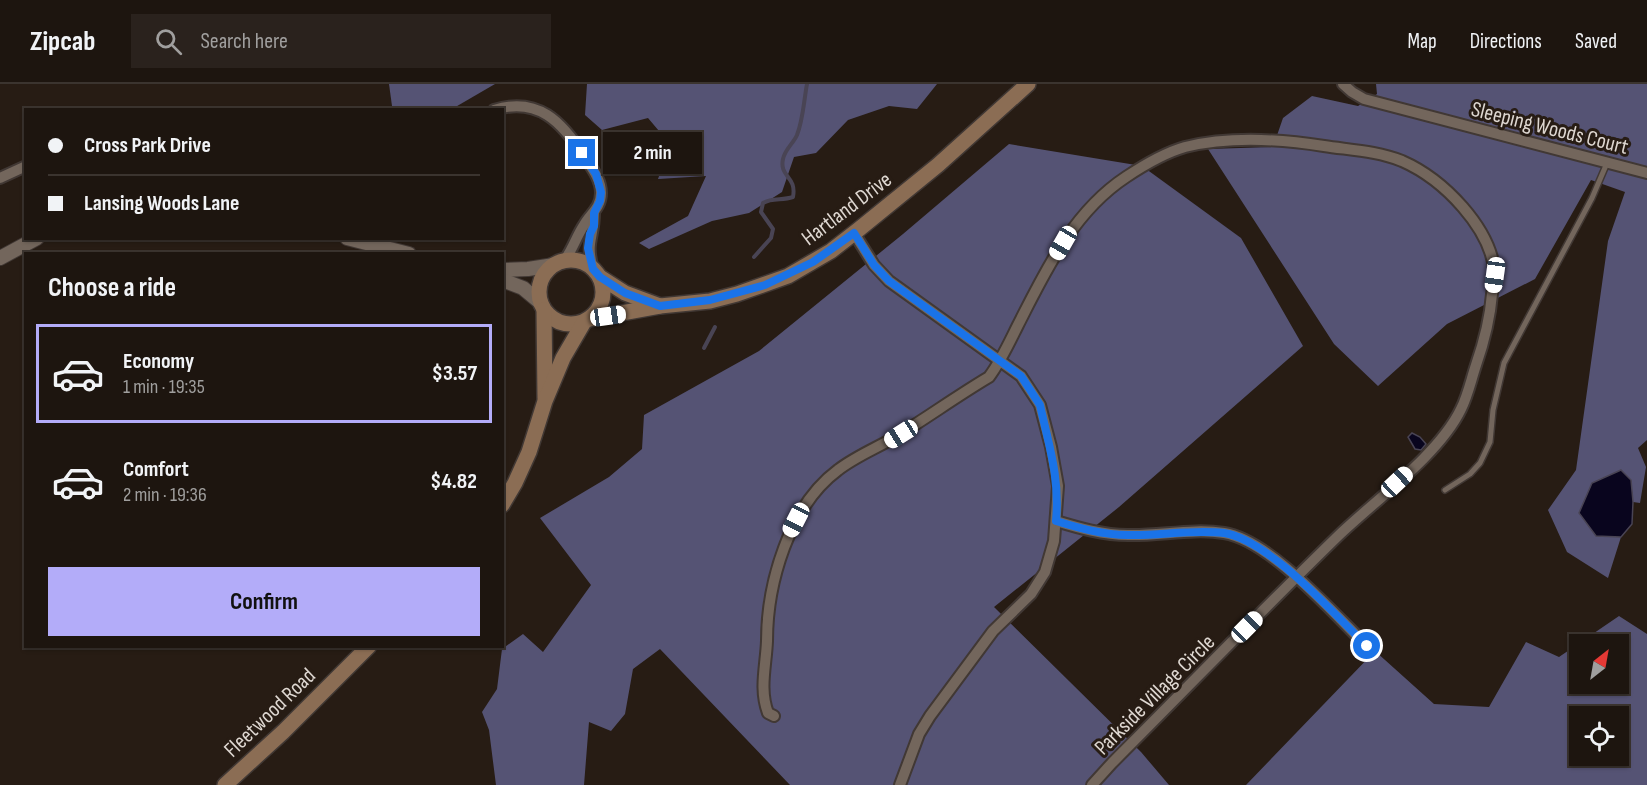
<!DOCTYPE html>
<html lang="en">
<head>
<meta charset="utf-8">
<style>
  :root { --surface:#1d150f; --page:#2a221d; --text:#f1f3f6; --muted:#a09f9e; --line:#3b342f; --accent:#b3acf9 }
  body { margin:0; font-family:"Sofia Sans Condensed",sans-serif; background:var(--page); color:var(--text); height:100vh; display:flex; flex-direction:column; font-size:22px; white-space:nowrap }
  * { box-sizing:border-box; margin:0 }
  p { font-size:20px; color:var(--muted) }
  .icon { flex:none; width:33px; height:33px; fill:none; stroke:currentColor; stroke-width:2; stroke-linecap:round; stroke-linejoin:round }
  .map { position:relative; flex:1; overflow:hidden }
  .details { position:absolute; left:24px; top:168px; width:480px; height:396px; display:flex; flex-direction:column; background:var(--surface); border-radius:0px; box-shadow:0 2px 4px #0004,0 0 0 2px var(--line) }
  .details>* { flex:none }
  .banner { position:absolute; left:24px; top:24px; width:480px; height:132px; border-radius:0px; box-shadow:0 2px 4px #0004,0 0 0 2px var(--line); display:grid; align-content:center; height:132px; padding:0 24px; background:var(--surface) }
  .needle { width:39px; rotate:31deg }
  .buttons { position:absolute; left:1569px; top:550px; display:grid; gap:12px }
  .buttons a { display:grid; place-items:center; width:60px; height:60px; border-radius:0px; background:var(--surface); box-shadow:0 2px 4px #0004,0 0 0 2px var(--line); font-size:30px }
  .end { position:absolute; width:27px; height:27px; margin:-14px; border:8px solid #1a73e8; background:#fff; box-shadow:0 0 0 3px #fff }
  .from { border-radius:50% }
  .bubble { position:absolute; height:42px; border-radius:0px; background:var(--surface); box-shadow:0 2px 4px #0004,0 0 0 2px var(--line); font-size:20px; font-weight:700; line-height:42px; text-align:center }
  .car { position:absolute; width:18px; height:36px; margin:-18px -9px; border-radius:8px; box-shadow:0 0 4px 2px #0007; background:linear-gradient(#fff 24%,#345 0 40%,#fff 0 76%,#345 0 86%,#fff 0) }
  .banner b { display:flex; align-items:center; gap:21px; height:57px; font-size:22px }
  .banner b+b { border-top:2px solid var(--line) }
  .banner i { width:15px; height:15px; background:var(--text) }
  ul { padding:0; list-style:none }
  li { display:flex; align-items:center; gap:18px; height:99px; margin:0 12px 9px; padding:0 12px; border:3px solid transparent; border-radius:0px }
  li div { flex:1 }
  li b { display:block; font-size:22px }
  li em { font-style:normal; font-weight:700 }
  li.current { border-color:var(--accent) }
  li>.icon { width:54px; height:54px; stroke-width:1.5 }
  h2 { padding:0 24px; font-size:27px; line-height:72px }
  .primary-button { display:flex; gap:12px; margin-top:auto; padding:12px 24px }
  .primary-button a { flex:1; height:69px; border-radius:0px; background:var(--accent); color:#111; font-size:24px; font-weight:700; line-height:69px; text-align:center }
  header { display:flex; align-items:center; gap:36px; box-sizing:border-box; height:84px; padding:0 30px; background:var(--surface); border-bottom:2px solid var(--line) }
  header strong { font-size:28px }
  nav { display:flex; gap:33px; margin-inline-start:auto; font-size:21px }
  .search { width:420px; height:54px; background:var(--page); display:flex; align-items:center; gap:15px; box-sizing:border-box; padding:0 21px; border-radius:0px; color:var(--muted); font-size:22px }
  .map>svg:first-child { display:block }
</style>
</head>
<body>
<header>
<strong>Zipcab</strong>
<div class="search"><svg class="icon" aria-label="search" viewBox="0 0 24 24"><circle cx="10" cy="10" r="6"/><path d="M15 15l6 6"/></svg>Search here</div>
<nav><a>Map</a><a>Directions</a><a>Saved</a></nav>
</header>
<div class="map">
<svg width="1647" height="701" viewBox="0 0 1647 701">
  <rect width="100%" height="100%" fill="#271c14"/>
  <g fill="#555374" fill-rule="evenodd">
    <polygon points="389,0 495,0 452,25 418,26 392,22"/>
    <polygon points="587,0 937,0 917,25 889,22 848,36 816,69 794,73 782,108 749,129 712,137 649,165 639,159 688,132 706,92 658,95 670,60 648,34 602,46 585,31"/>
    <polygon points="1376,0 1647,0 1647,356 1638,364 1646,383 1640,419 1633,418 1631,396 1596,452 1621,453 1608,494 1567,468 1548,426 1576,386 1608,157 1625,108 1591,96 1535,195 1447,240 1378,302 1334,260 1208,65 1273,63 1283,34 1312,12 1358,22 1377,10"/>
    <polygon points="1009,60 1142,82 1241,154 1303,262 1119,423 994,523 1141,668 1169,701 790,701 660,565 633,585 625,630 611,647 589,638 584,701 496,701 489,646 482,628 497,605 502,565 523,550 543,568 591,501 540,434 609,393 642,365 644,331 759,267 903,150"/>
    <path d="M1619,532L1647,550V701H1246L1375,567L1434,620L1489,623L1526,558L1559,573ZM1580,561H1618V600H1580ZM1580,633H1618V672H1580Z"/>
  </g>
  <g fill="#09051e" stroke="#494454" stroke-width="1.5">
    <polygon points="1412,349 1420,353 1426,360 1421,366 1415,365 1408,353"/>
    <polygon points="1621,386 1631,396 1633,418 1632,440 1621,453 1596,452 1579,429 1592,399"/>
  </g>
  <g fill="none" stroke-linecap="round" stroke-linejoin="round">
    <g stroke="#494454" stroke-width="4">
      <path d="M754,173L771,154L773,145L761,128L763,119C773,113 782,117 793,113C797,92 779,93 783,75C785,65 793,60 797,51C803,36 804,16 807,0"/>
      <polyline points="704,264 715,243"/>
    </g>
    <defs>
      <polyline id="service" points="1445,406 1470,390 1480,379 1490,358 1493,326 1504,279 1592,114 1607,79"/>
      <g id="minor">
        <polyline points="1343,0 1352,8 1364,15 1647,89"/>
        <path d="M494,26C538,12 562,38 584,72C591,83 601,95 601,109C601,124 590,130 584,141C576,153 573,165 564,177"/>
        <polyline points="0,94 26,82"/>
        <polyline points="854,149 874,181 889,197 1021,292 1040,321 1051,363 1058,402 1054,457 1045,488 1031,510 993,547 930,632 919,650 900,701"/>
        <path d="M593,185C585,157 594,155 594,129"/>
        <path d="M1056,437C1079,444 1103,451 1128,451C1159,452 1193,444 1224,449C1270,456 1334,530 1367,562"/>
        <path d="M774,632L768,629C759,605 766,582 767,557C767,500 789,422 838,386C856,372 877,364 897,352C928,333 957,312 989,293C1001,277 1009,259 1018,241C1046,186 1073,128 1126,93C1144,81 1164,69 1185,63C1230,52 1279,55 1324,62C1350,66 1377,67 1402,77C1443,95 1492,144 1495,191C1495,197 1493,204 1492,210C1490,235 1484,258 1476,281C1471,296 1468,311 1461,325C1439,371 1374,417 1337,453C1261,527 1187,604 1112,679L1092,701"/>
      </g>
      <g id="tertiary">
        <polyline points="347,154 409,170"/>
        <polyline points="0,174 37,154"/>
        <polyline points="502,186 528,185 554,181"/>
        <polyline points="502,196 523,204 541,219"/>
      </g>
      <g id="secondary">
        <circle cx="571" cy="208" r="32"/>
        <polyline points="600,193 625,209 660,222"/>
        <polyline points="544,226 545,314"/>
        <polyline points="589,235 660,222 710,217 737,210 788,192 831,167 858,146 938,81 1028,0"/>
        <polyline points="502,421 515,399 529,368 545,317 563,274 584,238"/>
        <polyline points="225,701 283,648 369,562"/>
      </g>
    </defs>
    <use href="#service" stroke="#413834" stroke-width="8"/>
    <use href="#minor" stroke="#413834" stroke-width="14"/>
    <use href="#tertiary" stroke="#413834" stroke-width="16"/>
    <use href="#secondary" stroke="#413834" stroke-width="18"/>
    <use href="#service" stroke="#73665c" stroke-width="5"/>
    <use href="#minor" stroke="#73665c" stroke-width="10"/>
    <use href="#tertiary" stroke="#73665c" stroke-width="14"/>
    <use href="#secondary" stroke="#8b6d54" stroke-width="15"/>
  </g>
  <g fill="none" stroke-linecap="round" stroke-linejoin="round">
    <path stroke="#1a73e8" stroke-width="8" d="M582,69L596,90L601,108L600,117L594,129V142L590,150L588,164L593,185L600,193L625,209L660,222L710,216L765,201L813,178L854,149L874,181L889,197L1021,292L1040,321C1049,362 1060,394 1056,437C1079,444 1103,451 1128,451C1159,452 1193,445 1224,449C1269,456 1334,530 1367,562"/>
  </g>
  <g text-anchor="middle" stroke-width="6" stroke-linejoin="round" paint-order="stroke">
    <g font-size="22" fill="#ded7d1" stroke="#271c14">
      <text transform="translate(1550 43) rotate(14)" y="8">Sleeping Woods Court</text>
      <text transform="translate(846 124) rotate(-37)" y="8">Hartland Drive</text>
      <text transform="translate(1154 610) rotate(-45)" y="8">Parkside Village Circle</text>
      <text transform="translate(269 628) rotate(-44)" y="8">Fleetwood Road</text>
    </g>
  </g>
</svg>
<div class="buttons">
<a><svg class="needle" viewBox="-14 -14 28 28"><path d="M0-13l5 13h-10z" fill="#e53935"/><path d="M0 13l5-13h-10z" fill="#a09f9e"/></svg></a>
<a><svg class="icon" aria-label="locate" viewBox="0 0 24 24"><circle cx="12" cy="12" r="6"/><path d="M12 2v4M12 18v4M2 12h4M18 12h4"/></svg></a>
</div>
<i class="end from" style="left:1367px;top:562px"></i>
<i class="end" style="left:582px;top:69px"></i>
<div class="bubble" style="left:603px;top:48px;width:99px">2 min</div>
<i class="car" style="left:1063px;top:159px;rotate:210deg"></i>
<i class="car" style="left:1495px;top:191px;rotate:188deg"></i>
<i class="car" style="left:608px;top:232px;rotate:82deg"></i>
<i class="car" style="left:901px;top:350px;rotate:238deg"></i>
<i class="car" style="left:1397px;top:398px;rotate:47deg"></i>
<i class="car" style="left:796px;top:436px;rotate:207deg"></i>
<i class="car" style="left:1247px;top:543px;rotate:45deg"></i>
<div class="banner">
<b><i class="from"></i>Cross Park Drive</b>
<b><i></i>Lansing Woods Lane</b>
</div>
<section class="details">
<h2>Choose a ride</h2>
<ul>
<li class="current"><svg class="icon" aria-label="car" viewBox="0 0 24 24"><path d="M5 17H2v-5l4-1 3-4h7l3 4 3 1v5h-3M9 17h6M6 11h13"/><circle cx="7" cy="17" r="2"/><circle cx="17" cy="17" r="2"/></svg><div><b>Economy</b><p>1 min · 19:35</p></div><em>$3.57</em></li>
<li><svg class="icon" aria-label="car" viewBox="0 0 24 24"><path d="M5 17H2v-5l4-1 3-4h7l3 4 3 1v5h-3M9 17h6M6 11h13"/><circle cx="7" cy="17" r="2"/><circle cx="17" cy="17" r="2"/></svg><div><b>Comfort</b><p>2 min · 19:36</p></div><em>$4.82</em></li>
</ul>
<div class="primary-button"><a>Confirm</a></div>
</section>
</div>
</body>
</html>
